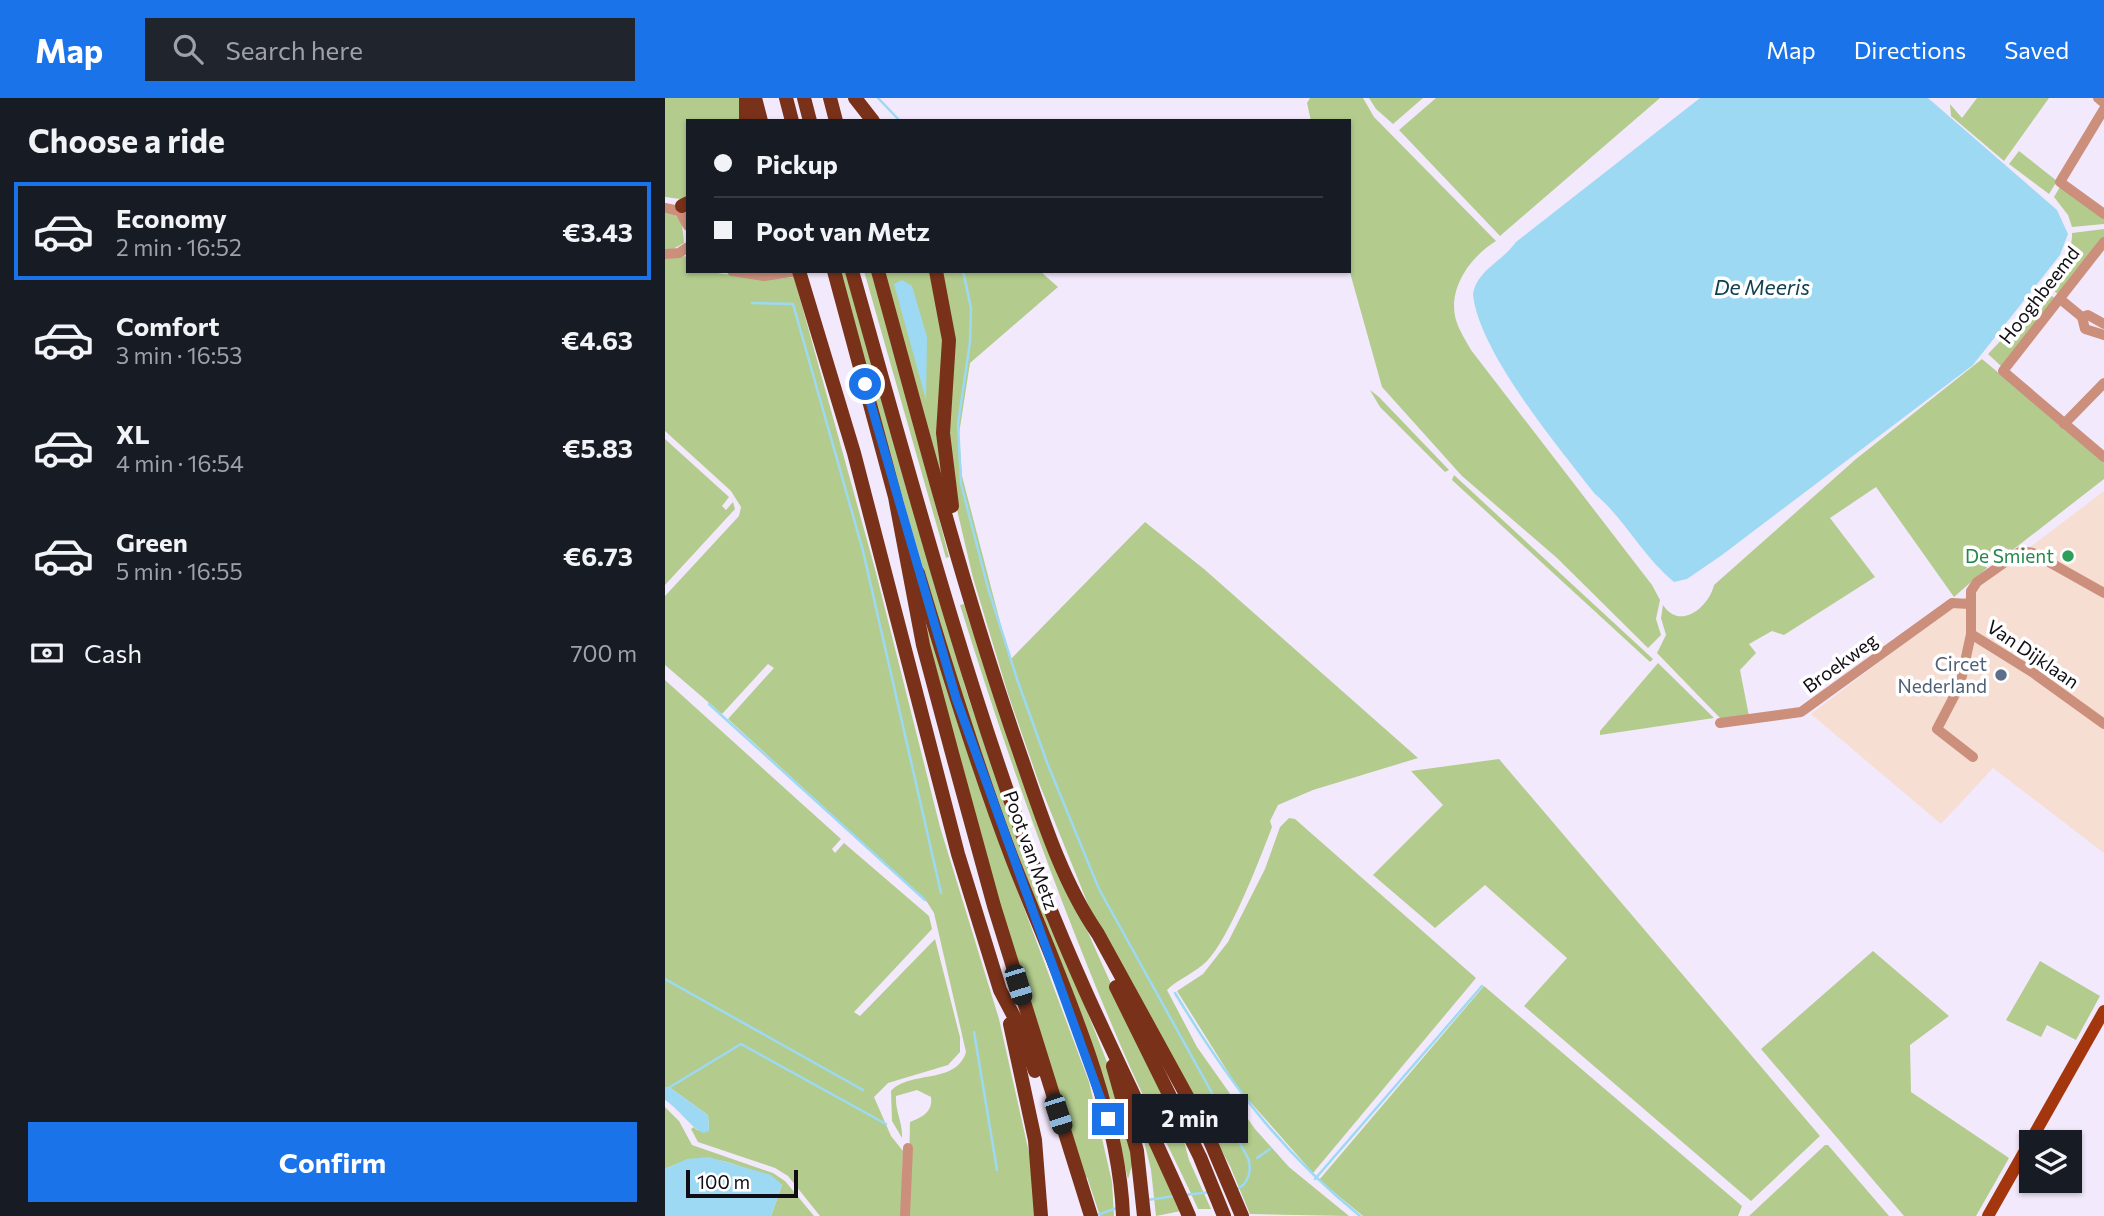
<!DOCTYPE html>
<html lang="en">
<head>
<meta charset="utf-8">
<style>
  :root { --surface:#171b24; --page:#20242c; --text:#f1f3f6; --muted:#9ea1a6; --line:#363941; --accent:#1a73e8 }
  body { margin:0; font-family:Commissioner,sans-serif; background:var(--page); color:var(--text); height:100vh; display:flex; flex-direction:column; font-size:26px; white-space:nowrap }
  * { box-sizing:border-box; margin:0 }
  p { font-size:23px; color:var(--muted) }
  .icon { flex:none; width:38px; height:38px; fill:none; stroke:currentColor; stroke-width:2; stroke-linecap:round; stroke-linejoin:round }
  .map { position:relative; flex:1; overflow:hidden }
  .drawer { display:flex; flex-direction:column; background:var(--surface); width:665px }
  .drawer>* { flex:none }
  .hud { position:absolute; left:21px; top:21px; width:665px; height:154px; border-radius:0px; box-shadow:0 2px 5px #0004; display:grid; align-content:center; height:154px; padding:0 28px; background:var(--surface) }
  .tools { position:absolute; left:1354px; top:1032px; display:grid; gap:14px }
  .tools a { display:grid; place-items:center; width:63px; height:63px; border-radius:0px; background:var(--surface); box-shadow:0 2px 5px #0004; font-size:35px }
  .scale { position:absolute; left:21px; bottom:18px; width:112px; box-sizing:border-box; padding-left:7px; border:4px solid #110d14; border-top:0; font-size:19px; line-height:24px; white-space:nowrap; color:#110d14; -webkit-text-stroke:5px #fff; paint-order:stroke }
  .end { position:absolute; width:32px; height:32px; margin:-16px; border:9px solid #1a73e8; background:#fff; box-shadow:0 0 0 4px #fff }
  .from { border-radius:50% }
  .bubble { position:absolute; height:49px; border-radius:0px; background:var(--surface); box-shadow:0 2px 5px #0004; font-size:23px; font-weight:700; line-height:49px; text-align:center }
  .car { position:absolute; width:21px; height:42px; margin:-21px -10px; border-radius:9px; box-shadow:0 0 5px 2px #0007; background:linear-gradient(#222 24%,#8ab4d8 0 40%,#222 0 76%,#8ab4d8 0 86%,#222 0) }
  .hud b { display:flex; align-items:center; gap:24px; height:66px; font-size:26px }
  .hud b+b { border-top:2px solid var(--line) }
  .hud i { width:18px; height:18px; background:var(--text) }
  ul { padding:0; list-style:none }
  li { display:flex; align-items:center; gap:21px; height:98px; margin:0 14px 10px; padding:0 14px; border:4px solid transparent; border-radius:0px }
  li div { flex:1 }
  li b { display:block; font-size:26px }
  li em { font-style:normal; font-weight:700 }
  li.selected { border-color:var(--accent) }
  li>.icon { width:63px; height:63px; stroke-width:1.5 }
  h2 { padding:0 28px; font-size:32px; line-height:84px }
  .pay { display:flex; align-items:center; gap:18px; height:77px; padding:0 28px; font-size:26px }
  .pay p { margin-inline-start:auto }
  .primary-button { display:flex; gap:14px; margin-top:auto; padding:14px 28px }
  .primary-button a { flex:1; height:80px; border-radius:0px; background:var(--accent); color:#fff; font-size:28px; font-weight:700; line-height:80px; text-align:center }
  header { display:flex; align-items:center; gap:42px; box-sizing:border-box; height:98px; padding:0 35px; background:var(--accent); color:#fff }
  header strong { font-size:33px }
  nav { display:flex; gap:38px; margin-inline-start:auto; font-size:24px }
  .search { width:490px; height:63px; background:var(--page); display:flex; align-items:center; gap:18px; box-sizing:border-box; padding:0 24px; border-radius:0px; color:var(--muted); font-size:26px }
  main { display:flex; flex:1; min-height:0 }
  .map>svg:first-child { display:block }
</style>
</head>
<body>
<header>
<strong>Map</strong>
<div class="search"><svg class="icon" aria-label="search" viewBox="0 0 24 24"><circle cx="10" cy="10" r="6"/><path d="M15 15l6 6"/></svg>Search here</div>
<nav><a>Map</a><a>Directions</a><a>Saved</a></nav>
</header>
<main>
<section class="drawer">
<h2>Choose a ride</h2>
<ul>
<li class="selected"><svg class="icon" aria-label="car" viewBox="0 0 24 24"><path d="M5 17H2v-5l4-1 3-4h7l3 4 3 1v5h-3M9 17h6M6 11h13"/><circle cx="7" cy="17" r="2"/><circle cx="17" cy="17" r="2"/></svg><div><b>Economy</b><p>2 min · 16:52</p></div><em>€3.43</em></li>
<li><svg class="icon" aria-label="car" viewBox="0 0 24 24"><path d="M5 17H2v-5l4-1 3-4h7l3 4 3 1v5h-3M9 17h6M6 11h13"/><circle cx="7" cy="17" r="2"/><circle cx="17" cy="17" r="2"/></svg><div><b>Comfort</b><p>3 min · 16:53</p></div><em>€4.63</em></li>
<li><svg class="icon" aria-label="car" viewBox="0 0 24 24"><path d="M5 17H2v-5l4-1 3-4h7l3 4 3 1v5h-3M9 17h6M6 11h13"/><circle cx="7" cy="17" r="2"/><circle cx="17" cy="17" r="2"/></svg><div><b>XL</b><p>4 min · 16:54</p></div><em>€5.83</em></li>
<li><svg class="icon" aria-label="car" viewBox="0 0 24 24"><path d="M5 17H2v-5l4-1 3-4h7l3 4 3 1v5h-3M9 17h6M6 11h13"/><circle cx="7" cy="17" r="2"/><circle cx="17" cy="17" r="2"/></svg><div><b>Green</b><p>5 min · 16:55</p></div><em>€6.73</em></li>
</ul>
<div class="pay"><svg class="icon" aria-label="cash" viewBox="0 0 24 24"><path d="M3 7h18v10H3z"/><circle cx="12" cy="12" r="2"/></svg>Cash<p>700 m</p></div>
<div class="primary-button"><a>Confirm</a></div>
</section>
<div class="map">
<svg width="1439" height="1118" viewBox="0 0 1439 1118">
  <rect width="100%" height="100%" fill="#f3e9fc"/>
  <polygon fill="#f6ded3" points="1439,393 1439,755 1328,670 1276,726 1146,616"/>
  <g fill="#b3cc8d">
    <polygon points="0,0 79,0 79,23 23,23 23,102 0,99"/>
    <path d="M645,0H698L709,19L831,143C806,158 782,191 791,222C794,232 801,243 806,252L987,487L995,502L991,521L996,537L983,550L892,460L797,378L717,289L684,171V23H646L642,5Z"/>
    <polygon points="704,0 758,0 728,26 711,11"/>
    <polygon points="771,0 995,0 835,138 734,32"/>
    <polygon points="1312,0 1384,0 1339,63 1286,18 1285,6 1297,20"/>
    <polygon points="1354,53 1392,83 1384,96 1344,66"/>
    <polygon points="1396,87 1439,119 1439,126 1407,129 1403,117 1389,99"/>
    <polygon points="0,115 10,117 17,126 19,145 8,151 0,151"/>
    <path d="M1439,131V141L1394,197L1383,188C1387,167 1408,159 1407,135Z"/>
    <path d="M23,158V173C59,173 92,185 129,179L210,471L275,729L334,921L365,1059L370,1118H243L245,1024C257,1019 268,1014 266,999L252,992L231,998C230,1013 238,1025 237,1040L227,1023L226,993C245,972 291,987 301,954L269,815L262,804L63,621L109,570L103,566L57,616L0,567V498L74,418L76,409L66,393L0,333V160Z"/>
    <path d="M174,173H180L302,595L337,696L447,977L469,1061L463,1081C432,949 376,824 331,696C270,524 223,348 174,173Z"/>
    <polygon points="199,173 209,173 284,459 281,460"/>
    <polygon points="218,173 268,173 276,204 281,398"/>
    <path d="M274,173H375L393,189L305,265L294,336L297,378L345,562L480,424L539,471L753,660L648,692L613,707L605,723L607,729C595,761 564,841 542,863C530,875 513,881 502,892L532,949L590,1031L624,1069L684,1118L585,1116L565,1068L425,811L374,685L343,596L308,480L286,386Z"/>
    <polygon points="1379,192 1391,201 1337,269 1323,256 1342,236 1354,215"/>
    <path d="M1317,261L1439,363V381L1345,454L1341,450L1320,465L1322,470L1289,499L1211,389L1165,420L1210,479L1119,537L1107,533L1084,546L1091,555L1075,572L1084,618L1057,622L992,555L1001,537L996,520L998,507C1015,533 1044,509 1049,487L1191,361Z"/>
    <polygon points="705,292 714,299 784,372 780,374 715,309"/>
    <polygon points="0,341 64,399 57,408 61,412 68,404 70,411 0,487"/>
    <polygon points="789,377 988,561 985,564 787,382"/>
    <path d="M299,506C356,686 429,860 515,1028L524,1062L546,1111H533C511,1062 487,1018 465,969C399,819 344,664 295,507Z"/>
    <polygon points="259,530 262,530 335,746 424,984 447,1084 449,1118 435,1118 422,1079 419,1080 334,807"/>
    <polygon points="993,565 1049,620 935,637 935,633"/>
    <polygon points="0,582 176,741 167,751 170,755 179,745 264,818 267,831 189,914 195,918 270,841 295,939 295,954 283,967 223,985 209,999 226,1038 238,1053 236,1118 155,1118 123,1078 110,1070 33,1044 26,1031 29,1029 32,1032 44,1033 43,1017 4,989 0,990"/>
    <polygon points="834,661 1155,1038 1086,1103 859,908 902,860 820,787 770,830 708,777 778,707 746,673"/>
    <polygon points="624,720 630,721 811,880 648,1075 573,990 512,893 538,876 563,844 600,771 615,729"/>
    <polygon points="1208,853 1284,918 1245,947 1246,994 1344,1060 1311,1118 1239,1118 1096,951"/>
    <polygon points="1375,863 1435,898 1411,942 1382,927 1376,939 1341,922"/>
    <polygon points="819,888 1077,1108 1073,1118 698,1118 654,1082"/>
    <polygon points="470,1005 516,1113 491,1118 486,1072"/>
    <path d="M0,1009L14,1023L27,1047L108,1075L120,1083L149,1118H106L117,1087C73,1068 47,1048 0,1071Z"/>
    <polygon points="1160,1047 1163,1047 1224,1118 1084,1118"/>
  </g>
  <g fill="#9dd9f3">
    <path d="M1035,0H1263L1392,112L1403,136L1395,157L1308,267L1057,457L1022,481L1009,484C978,459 960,421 930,396C894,350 813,253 808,196C812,172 838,163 851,144Z"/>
    <polygon points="237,182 247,188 262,239 261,302 229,186"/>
    <path d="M4,989L43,1017L44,1033L38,1035C24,1028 14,1011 0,1002V990Z"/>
    <polygon points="44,1059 106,1077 117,1087 106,1118 0,1118 0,1071 22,1061"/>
  </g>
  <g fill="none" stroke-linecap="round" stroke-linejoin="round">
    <g stroke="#9dd9f3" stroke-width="2.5">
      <polyline points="213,0 235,23"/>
      <path d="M298,173L306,210L305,244L293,326L296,386L323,490L353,584L383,667L434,791L583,1060C587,1071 584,1086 572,1091"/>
      <polyline points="87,205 128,206 198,453 276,795"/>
      <polyline points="44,606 260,802"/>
      <polyline points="0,881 198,992"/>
      <path d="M510,895C563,983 615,1053 695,1118"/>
      <polyline points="309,934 332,1072"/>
      <polyline points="5,989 76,946 221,1026"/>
      <polyline points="592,1060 605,1051"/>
      <polyline points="650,1081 817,888"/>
      <polyline points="520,1097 545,1094"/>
      <polyline points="482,1102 510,1098"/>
      <polyline points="432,1117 452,1110"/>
    </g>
    <g stroke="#cc8f7c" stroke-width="10">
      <polyline points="1433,0 1439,5"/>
      <polyline points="1439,11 1395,84 1439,116"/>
      <polyline points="0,110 14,113 23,128"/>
      <polyline points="1439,144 1338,273 1439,359"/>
      <polyline points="0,156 14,155 23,149"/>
      <polyline points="67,173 99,178 133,173"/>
      <polyline points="1395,201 1417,219 1423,217 1439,226"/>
      <polyline points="1417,219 1420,231 1439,237"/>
      <polyline points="1399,326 1439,285"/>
      <polyline points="1439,495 1368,455 1356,453 1312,484 1306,493 1306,536 1367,574 1439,626"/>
      <polyline points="1306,536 1295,587 1272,631 1308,659"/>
      <polyline points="1055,625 1136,614 1287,505 1304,506"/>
      <polyline points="240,1118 243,1050"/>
    </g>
    <polyline stroke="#a4360e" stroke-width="12" points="1323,1118 1439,913"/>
    <g stroke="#793119" stroke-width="14">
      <polyline points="81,0 81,23"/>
      <polyline points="90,0 96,23"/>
      <polyline points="121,0 127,23"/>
      <polyline points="139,0 145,23"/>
      <polyline points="165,0 171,23"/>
      <polyline points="190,0 208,23"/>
      <polyline points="17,108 23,105"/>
      <polyline points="134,173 189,355 293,756 335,892 355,930 370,973"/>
      <polyline points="169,173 230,399 258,547 287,655 329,808 426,1118"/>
      <path d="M187,173C246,382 302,592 379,795C422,905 477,1010 524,1118"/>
      <path d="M213,173C257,332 298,491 352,647C374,710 395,781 433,836L540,1031L577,1118"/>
      <polyline points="271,173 284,242 278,335 287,408"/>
      <path d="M253,475C282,572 312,669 348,763C390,871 454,1002 458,1118"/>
      <polyline points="451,889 535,1059 559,1118"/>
      <polyline points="345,926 370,1042 376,1118"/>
      <polyline points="448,968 472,1053 479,1118"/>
    </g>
  </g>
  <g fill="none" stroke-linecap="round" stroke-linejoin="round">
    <polyline stroke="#1a73e8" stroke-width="9" points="200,286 291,600 443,1021"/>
  </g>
  <circle fill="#2e9e5b" stroke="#fff" stroke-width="2.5" cx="1403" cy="458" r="7"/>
  <circle fill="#5c6f8a" stroke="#fff" stroke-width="2.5" cx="1336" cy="577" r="7"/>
  <g text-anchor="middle" stroke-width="7" stroke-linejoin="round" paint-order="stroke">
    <g font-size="19" fill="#110d14" stroke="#fff">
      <text transform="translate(1374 197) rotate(-52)" y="7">Hooghbeemd</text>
      <text transform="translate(1368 556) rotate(34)" y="7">Van Dijklaan</text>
      <text transform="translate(1175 565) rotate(-36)" y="7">Broekweg</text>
      <text transform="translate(366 752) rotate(70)" y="7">Poot van Metz</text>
    </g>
    <g font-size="19" fill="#27864d" stroke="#fff" text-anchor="end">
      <text x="1389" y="465">De Smient</text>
    </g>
    <g font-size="19" fill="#4e5e75" stroke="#fff" text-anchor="end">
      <text x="1322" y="573">Circet<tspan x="1322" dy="22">Nederland</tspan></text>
    </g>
    <g font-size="21" font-style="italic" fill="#104153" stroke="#fff">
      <text x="1097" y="197">De Meeris</text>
    </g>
  </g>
</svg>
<div class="tools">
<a><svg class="icon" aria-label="layers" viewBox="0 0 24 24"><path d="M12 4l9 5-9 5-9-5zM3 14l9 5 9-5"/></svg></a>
</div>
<div class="scale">100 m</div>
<i class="end from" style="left:200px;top:286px"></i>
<i class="end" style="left:443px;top:1021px"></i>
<div class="bubble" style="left:467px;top:996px;width:116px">2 min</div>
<i class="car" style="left:353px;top:887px;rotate:163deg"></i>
<i class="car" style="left:393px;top:1016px;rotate:162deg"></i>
<div class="hud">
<b><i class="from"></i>Pickup</b>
<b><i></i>Poot van Metz</b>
</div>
</div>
</main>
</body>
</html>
